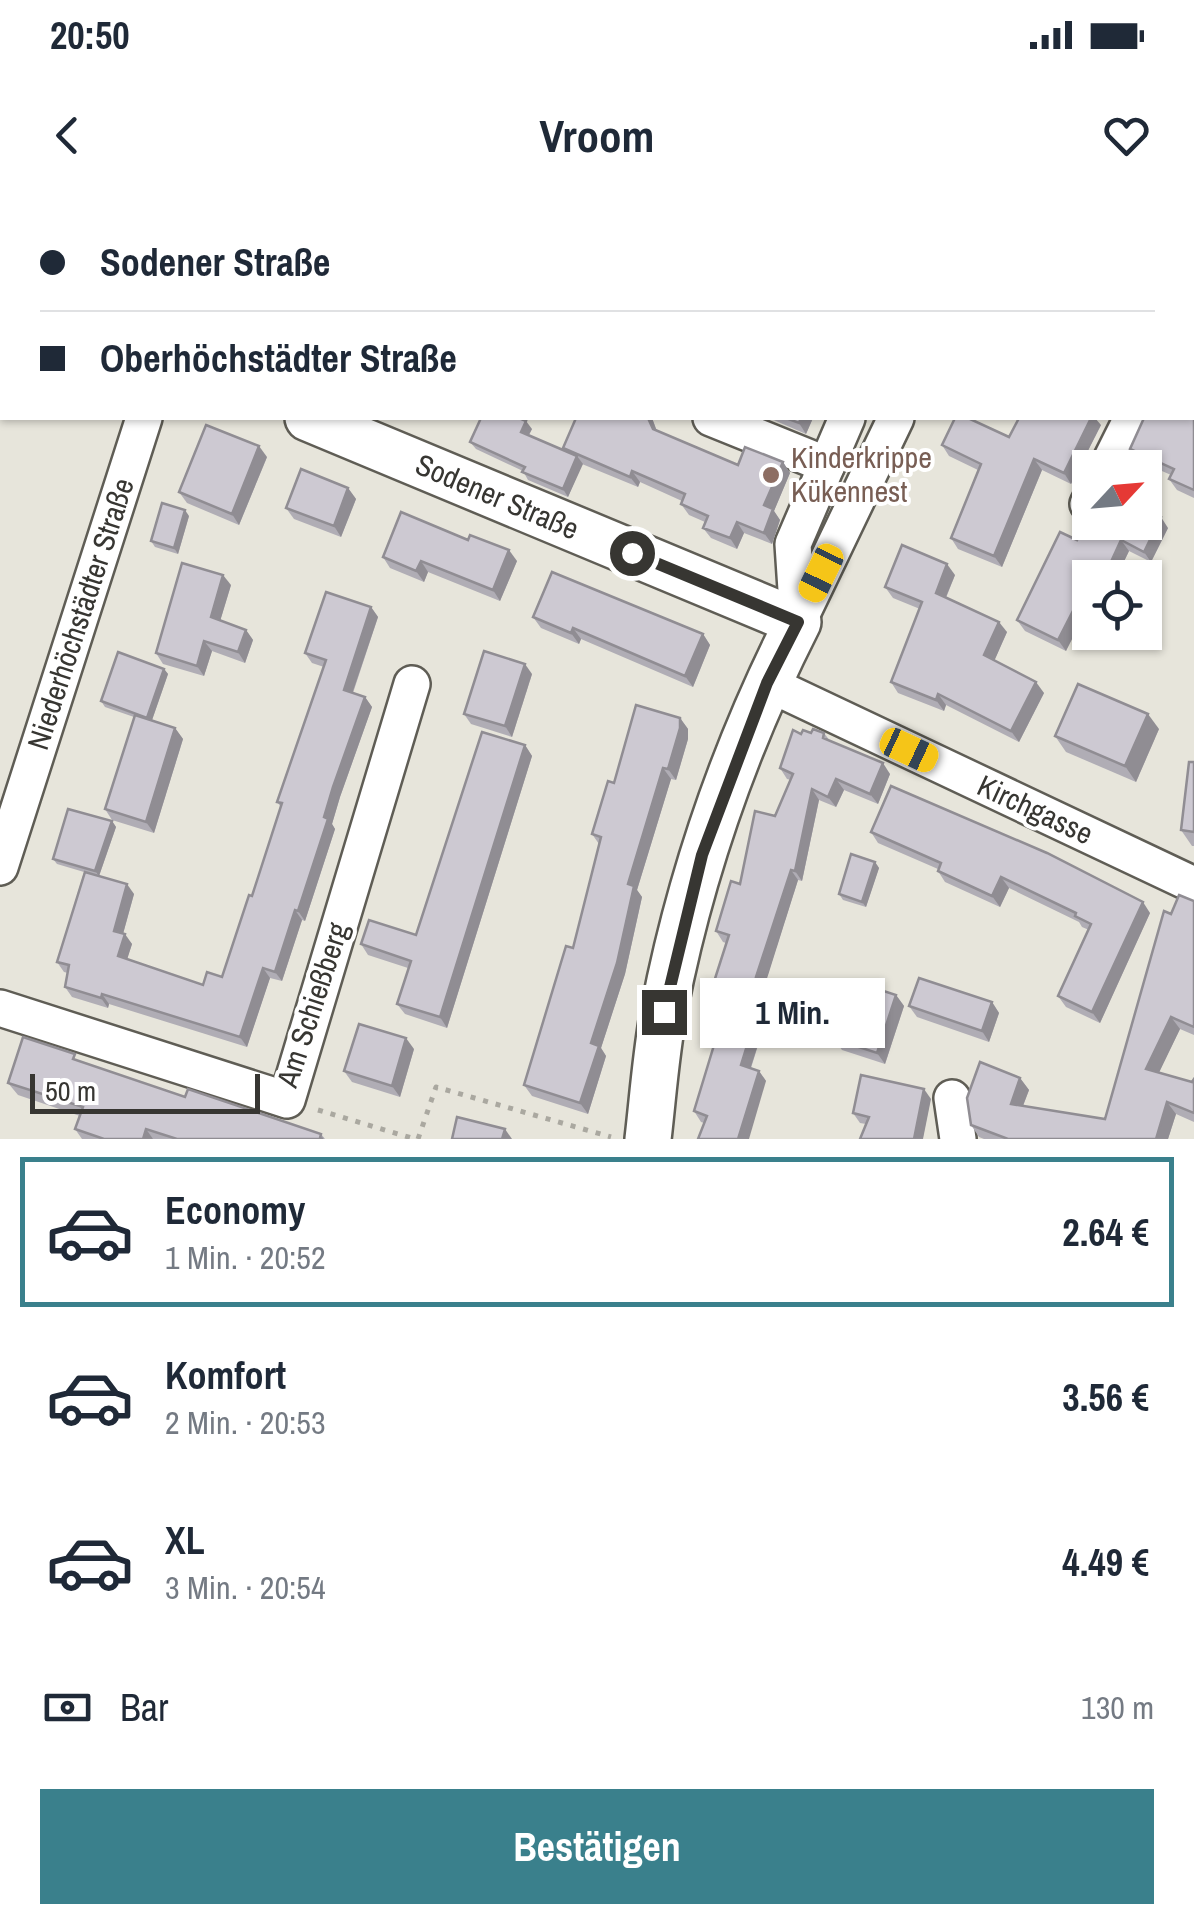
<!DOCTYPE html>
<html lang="de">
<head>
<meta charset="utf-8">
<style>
  :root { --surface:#fff; --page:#f2f2f3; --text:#1f2937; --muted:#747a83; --line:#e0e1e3; --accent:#3a808c }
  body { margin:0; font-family:"Archivo Narrow",sans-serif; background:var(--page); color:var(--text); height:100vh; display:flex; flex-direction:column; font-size:38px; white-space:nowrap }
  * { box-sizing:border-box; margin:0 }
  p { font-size:32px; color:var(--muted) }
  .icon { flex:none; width:55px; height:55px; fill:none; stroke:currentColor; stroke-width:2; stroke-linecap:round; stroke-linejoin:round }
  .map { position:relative; height:939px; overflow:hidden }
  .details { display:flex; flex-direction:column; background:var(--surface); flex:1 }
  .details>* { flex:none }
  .banner { position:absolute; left:0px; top:0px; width:1195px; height:220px; box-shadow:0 2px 8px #0004; display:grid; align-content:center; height:220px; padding:0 40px; background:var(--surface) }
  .needle { width:65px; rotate:64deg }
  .controls { position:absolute; left:1072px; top:250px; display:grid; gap:20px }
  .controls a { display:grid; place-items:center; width:90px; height:90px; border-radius:0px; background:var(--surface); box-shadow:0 2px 8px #0004; font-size:50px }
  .scale { position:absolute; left:30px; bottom:25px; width:230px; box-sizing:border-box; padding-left:10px; border:5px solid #373632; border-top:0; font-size:28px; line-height:35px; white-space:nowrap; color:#373632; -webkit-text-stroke:8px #fff; paint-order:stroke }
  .end { position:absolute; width:45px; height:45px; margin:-22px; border:12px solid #373632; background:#fff; box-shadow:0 0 0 5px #fff }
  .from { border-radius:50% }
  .bubble { position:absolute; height:70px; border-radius:0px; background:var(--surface); box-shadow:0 2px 8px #0004; font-size:32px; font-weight:800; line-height:70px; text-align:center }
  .car { position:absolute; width:30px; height:60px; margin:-30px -15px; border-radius:12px; box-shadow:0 0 8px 2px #0007; background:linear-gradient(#f5c518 24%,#345 0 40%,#f5c518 0 76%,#345 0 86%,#f5c518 0) }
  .banner b { display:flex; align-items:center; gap:35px; height:95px; font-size:38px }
  .banner b+b { border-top:2px solid var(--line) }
  .banner i { width:25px; height:25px; background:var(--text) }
  ul { padding:18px 0 0; list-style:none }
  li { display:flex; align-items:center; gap:30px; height:150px; margin:0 20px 15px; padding:0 20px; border:5px solid transparent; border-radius:0px }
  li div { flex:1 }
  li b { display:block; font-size:38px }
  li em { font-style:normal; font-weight:800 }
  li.on { border-color:var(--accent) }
  li>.icon { width:90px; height:90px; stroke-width:1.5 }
  .pay { display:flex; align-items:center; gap:25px; height:110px; padding:0 40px; font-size:38px }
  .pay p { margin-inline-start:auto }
  .action { display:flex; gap:20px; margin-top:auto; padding:20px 40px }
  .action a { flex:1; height:115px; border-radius:0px; background:var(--accent); color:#fff; font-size:40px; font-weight:800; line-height:115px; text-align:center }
  .status { display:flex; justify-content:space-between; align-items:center; height:70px; padding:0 50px; background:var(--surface); direction:ltr }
  .status svg { height:28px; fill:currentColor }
  header { display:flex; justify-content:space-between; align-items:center; height:130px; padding:0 40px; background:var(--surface); font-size:45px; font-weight:800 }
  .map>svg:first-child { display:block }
</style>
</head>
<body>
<div class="status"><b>20:50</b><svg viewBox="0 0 49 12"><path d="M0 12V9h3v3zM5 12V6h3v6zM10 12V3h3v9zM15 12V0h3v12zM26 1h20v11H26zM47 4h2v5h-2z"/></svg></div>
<header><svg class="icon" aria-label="back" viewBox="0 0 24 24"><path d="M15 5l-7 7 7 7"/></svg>Vroom<svg class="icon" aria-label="heart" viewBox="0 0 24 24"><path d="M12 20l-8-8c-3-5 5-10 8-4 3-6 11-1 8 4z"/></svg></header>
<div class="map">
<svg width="1194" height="939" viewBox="0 0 1194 939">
  <rect width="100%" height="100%" fill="#e7e5db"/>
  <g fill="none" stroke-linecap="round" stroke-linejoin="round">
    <defs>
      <g id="minor">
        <polyline points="218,2 219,0"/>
        <polyline points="938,2 939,0"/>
        <polyline points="995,2 996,0"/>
        <polyline points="1192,94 1194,91"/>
        <polyline points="1192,190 1194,191"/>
        <polyline points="711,218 827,265"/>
        <polyline points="1107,268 1132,218"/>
        <polyline points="1088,304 1090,300"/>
        <polyline points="798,420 793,344 847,218"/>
        <polyline points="798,422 896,218"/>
        <polyline points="767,483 1194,685"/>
        <polyline points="0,667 144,218"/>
        <polyline points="0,808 287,900 412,484"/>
        <polyline points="952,898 958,939"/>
      </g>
      <g id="major">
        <polyline points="0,86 2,87"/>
        <polyline points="0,118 2,119"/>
        <path d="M308,218L798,422C736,544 690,676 664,810C656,852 653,896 648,939"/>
      </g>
    </defs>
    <use href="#minor" stroke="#5f5d55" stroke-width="40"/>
    <use href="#major" stroke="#5f5d55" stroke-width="50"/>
    <g stroke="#aaa8a0" stroke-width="5" stroke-dasharray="5 8" stroke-linecap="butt">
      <polyline points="318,910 415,939"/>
      <polyline points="418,939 436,887 611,937"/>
    </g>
    <use href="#minor" stroke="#fff" stroke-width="35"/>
    <use href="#major" stroke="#fff" stroke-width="45"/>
  </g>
  <g fill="#b0adb5">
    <polygon points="75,0 186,0 185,2 80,2"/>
    <polygon points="1194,215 1194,298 1177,290 1169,279 1171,275 1137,260 1130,249"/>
    <polygon points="576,218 652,218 657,231 738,265 783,262 790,273 774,311 780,320 772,344 744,333 737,349 711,338 703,328 705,322 689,315 681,304 682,301 640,282 638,287 582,264 568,297 528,280 523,271 476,249 470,242 532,229 529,235 566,251 563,248"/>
    <polygon points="769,218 813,218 806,234"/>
    <polygon points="1101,225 1071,284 1042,270 1002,367 958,349 951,338 978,270 949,256 942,245"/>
    <polygon points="267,257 239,325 187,303 179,292"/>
    <polygon points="348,288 356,299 341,337 294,319 286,308"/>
    <polygon points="189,316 178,354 155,347 151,341"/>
    <polygon points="1168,328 1151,362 1129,351 1116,378 1090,378 1066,451 1025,431 1017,420 1077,340"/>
    <polygon points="468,340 517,361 500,401 428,372 424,382 390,368 383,357"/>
    <polygon points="955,375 946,398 1007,432 994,461 1044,493 1019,542 946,505 944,511 898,493 891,482 920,409 893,398 885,387"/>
    <polygon points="231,385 220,421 246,430 253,440 245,463 212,451 204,476 163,464 156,453"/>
    <polygon points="371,407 378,417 353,493 365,497 372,507 340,597 332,624 335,629 305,721 302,720 282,781 270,778 247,847 109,804 108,808 72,797 65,787 68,773 64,772 57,762 84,672 57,664 53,659 112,621 116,627 99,676 134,694 123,734 132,744 127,759 203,785 222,777 252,696 281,607 277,602 324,467 312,463 305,453"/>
    <polygon points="533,417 703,434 710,445 693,487 581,439 579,444 541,428"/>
    <polygon points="164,469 168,474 152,520 175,528 183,539 154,633 112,620 105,609 134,517 105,507 101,501"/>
    <polygon points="532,474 512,537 471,524 464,514"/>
    <polygon points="680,518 688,529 688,539 676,580 671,579 637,690 642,697 625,774 601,848 606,856 588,914 532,896 524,885 573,748 599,644 592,634"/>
    <polygon points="1159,529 1136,582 1066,552 1055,536"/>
    <polygon points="811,533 824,533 830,541 890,574 878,604 844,590 836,607 819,600 802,681 798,680 766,780 775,791 751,868 759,871 766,881 704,923 701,922 694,911 719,829 711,827 703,816 726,743 723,742 716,731 775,616 791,580 787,579 780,568"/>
    <polygon points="525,545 532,556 447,828 405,814 397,804 408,768 368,755 361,744 416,735"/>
    <polygon points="1194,562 1194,646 1192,646 1181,630"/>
    <polygon points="871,632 1150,713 1100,823 1066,807 1058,796 1089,730 1082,727 1079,722 1009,688 1000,707 945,682 938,671 938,669 878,643"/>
    <polygon points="875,662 879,668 866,707 843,700 839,694"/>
    <polygon points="1194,701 1194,835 1180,829 1159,872 1192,882 1194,879 1194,922 1176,914 1168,939 984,939 979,937 971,925 1020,878 1029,890 1023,906 1105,919 1171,714"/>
    <polygon points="896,795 904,806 885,864 842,850 834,839"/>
    <polygon points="992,802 999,813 989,842 917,817 909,806"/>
    <polygon points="414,849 400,897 352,882 344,871"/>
    <polygon points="80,862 185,897 321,934 325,939 82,939 75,929 80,916 18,895 8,883"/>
    <polygon points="931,899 866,924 860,923 853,913"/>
  </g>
  <g fill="#908d93">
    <polygon points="648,218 652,218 660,240 653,229"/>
    <polygon points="801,218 813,218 806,234 799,223"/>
    <polygon points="1091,218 1095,218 1101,225 1071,284 1064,273"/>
    <polygon points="526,221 532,229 526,240 521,232"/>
    <polygon points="259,246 267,257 239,325 232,314"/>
    <polygon points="577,256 583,264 568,297 563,289"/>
    <polygon points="1034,259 1042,270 1002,367 994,356"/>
    <polygon points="783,262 790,273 774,311 780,320 772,344 764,333 764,305"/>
    <polygon points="632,271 640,282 638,287 630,277"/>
    <polygon points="348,288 356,299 341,337 334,326"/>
    <polygon points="185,310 189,316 178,354 174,348"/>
    <polygon points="1161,317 1168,328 1151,362 1144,352"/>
    <polygon points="737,322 744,333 737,349 730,338"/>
    <polygon points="1121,340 1129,351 1116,378 1107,378 1105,375"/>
    <polygon points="509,350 517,361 500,401 493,390"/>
    <polygon points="421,361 428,372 424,382 416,371"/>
    <polygon points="947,364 955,375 943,404 936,393"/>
    <polygon points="223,375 231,385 218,428 211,417"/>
    <polygon points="1090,378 1090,404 1066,451 1058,440"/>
    <polygon points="371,407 378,417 350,500 344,490"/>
    <polygon points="999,422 1007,432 992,466 984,455"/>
    <polygon points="573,428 581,439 579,444 571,433"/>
    <polygon points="246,430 253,440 245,463 238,452"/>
    <polygon points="703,434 710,445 693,487 685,476"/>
    <polygon points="204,441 212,451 204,476 197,466"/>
    <polygon points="525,464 532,474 512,537 505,526"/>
    <polygon points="164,469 168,474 151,523 147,518"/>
    <polygon points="1036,482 1044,493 1019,542 1011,531"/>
    <polygon points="938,494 946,505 944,511 936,500"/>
    <polygon points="365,497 372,507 340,597 332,624 335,629 305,721 298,711 333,587"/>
    <polygon points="1148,514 1159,529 1136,582 1125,566"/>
    <polygon points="680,518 688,529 688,539 676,580 668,569"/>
    <polygon points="175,528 183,539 154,633 146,622"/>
    <polygon points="525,545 532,556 447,828 440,817"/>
    <polygon points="883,563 890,574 878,604 870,594"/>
    <polygon points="663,568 671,579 637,690 642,697 625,774 601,848 606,856 588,914 580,903 591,843 628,684"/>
    <polygon points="836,579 844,590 836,607 828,597"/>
    <polygon points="812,589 819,600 802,681 795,671"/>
    <polygon points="112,621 116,627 99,676 95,671"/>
    <polygon points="875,662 879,668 866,707 862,702"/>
    <polygon points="791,670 798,680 764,788 756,777"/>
    <polygon points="1001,677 1009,688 1000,707 992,696"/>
    <polygon points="127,684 134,694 121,741 114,731"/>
    <polygon points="1143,702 1150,713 1100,823 1092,812"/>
    <polygon points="295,710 302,720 282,781 275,772"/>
    <polygon points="125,734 132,744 125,766 118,756"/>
    <polygon points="263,768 270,778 247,847 240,837"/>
    <polygon points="767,781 775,791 748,876 741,865"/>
    <polygon points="102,794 109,804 108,808 101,798"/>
    <polygon points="896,795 904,806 885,864 877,853"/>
    <polygon points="992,802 999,813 989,842 982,831"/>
    <polygon points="1171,817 1180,829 1155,881 1146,869"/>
    <polygon points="406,838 414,849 400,897 392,886"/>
    <polygon points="759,871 766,881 749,939 738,939"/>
    <polygon points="1020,878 1029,890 1019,916 1011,904"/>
    <polygon points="924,889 931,899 923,939 914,939"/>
    <polygon points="1167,902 1176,914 1168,939 1156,939"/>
    <polygon points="146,929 153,939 143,939"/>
    <polygon points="505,929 512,939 502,939"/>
  </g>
  <g fill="#cdc9d2" stroke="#908d93" stroke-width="2.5">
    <polygon points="92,0 175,0 174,2 97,2"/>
    <polygon points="802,0 885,0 884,2 801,2"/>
    <polygon points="1192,214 1194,215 1194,290 1169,279 1174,269 1130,249 1144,218 1192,218"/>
    <polygon points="481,218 519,218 526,221 521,232 577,256 563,289 522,272 525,267 470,242"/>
    <polygon points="576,218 648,218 653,229 738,265 745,247 783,262 764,305 773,309 764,333 737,322 730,338 703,328 708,316 681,304 685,294 632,271 630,277 563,248"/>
    <polygon points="786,218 801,218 799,223"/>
    <polygon points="955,218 968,218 1009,237 1019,218 1091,218 1064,273 1034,259 994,356 951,338 981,264 942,245"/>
    <polygon points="206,225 259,246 232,314 179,292"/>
    <polygon points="301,269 348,288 334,326 286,308"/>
    <polygon points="162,303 185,310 174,348 151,341"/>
    <polygon points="1145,310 1161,317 1144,352 1121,340 1105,375 1094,370 1058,440 1017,420 1060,332 1077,340 1090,313 1090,322 1145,322"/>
    <polygon points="401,312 468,340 470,335 509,350 493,390 421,361 416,371 383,357"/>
    <polygon points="902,345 947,364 936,393 999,422 984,455 1036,482 1011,531 938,494 936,500 891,482 922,402 885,387"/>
    <polygon points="182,363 223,375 211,417 246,430 238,452 204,441 197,466 156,453"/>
    <polygon points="552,372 703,434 685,476 573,428 571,433 533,417"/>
    <polygon points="326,392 371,407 344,490 365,497 333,587 324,617 328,619 298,711 295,710 275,772 263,768 240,837 102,794 101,798 65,787 69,765 57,762 85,672 127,684 114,731 125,734 118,756 203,785 207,772 222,777 249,695 252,696 282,603 277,602 326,460 305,453"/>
    <polygon points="484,451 525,464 505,526 464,514"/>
    <polygon points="118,452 164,469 147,518 101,501"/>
    <polygon points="1078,484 1148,514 1125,566 1055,536"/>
    <polygon points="636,505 680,518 680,528 668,569 663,568 628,684 634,686 617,763 591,843 599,846 580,903 524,885 566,746 573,748 601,637 592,634 608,581 614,583"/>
    <polygon points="135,515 175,528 146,622 105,609"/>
    <polygon points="813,529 824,533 823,538 883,563 870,594 836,579 828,597 812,589 795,671 791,670 756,777 767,781 741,865 759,871 738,939 698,939 707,916 694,911 721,822 703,816 729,735 716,731 731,681 740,684 755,611 775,616 793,574 780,568 793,530 801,534 803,530 811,533"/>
    <polygon points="482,532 525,545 440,817 397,804 411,761 361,744 369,720 416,735"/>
    <polygon points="1189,562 1194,562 1194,632 1181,630"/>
    <polygon points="891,586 1047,653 1143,702 1092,812 1058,796 1091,724 1075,716 1076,713 1001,677 992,696 938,671 941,663 871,632"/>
    <polygon points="68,609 112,621 95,671 53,659"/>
    <polygon points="851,654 875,662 862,702 839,694"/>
    <polygon points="1179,695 1194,701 1194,827 1171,817 1146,869 1192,882 1194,879 1194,913 1167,902 1156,939 1008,939 971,925 967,898 980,862 1020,878 1011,904 1105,919 1164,711 1171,714"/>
    <polygon points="919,778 992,802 982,831 909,806"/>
    <polygon points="853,781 896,795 877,853 834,839"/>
    <polygon points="359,824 406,838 392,886 344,871"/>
    <polygon points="23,837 75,854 73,859 185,897 188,889 321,934 320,938 323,939 177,939 146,929 143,939 104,939 75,929 83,907 8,883"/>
    <polygon points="861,875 924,889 914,939 860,939 869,917 853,913"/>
    <polygon points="457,917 505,929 502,939 452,939"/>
  </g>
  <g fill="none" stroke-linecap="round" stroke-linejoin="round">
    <polyline stroke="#373632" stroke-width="12" points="632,353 798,422 767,483 702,655 664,812"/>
  </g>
  <circle fill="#8d6e63" stroke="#fff" stroke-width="4" cx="771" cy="275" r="10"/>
  <g text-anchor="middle" stroke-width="8" stroke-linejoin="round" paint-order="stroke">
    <g font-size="30" fill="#785e54" stroke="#fff" text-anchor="start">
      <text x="791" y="268">Kinderkrippe<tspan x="791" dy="34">Kükennest</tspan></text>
    </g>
    <g font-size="30" fill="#373632" stroke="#fff">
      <text transform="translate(497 297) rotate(23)" y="10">Sodener Straße</text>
      <text transform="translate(81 414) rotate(-72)" y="10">Niederhöchstädter Straße</text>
      <text transform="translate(1035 610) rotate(25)" y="10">Kirchgasse</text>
      <text transform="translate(313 805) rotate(-72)" y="10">Am Schießberg</text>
    </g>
  </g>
</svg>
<div class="controls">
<a><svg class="needle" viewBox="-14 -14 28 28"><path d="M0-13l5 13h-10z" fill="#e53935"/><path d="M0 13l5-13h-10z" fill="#747a83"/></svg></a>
<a><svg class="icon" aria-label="locate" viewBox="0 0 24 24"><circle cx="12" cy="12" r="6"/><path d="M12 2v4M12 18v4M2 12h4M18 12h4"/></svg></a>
</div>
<div class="scale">50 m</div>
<i class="end from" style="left:632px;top:353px"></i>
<i class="end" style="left:664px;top:812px"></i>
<div class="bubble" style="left:700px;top:778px;width:185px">1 Min.</div>
<i class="car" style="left:821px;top:373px;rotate:206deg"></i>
<i class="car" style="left:909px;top:550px;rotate:115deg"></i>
<div class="banner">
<b><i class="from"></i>Sodener Straße</b>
<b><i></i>Oberhöchstädter Straße</b>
</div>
</div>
<section class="details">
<ul>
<li class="on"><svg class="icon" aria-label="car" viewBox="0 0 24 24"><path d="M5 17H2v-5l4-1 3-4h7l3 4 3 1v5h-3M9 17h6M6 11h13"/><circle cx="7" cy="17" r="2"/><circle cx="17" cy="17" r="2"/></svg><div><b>Economy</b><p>1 Min. · 20:52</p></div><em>2.64 €</em></li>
<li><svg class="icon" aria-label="car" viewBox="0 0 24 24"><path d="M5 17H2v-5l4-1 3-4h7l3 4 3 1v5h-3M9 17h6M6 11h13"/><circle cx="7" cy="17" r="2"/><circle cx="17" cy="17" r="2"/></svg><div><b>Komfort</b><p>2 Min. · 20:53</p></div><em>3.56 €</em></li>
<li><svg class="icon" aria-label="car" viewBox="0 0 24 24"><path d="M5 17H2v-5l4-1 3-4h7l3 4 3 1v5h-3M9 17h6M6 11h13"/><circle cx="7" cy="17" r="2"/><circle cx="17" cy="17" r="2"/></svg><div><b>XL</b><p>3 Min. · 20:54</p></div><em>4.49 €</em></li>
</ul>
<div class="pay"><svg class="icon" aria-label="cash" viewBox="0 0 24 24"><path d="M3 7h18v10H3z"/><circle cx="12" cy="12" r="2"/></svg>Bar<p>130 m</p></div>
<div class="action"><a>Bestätigen</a></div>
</section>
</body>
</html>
